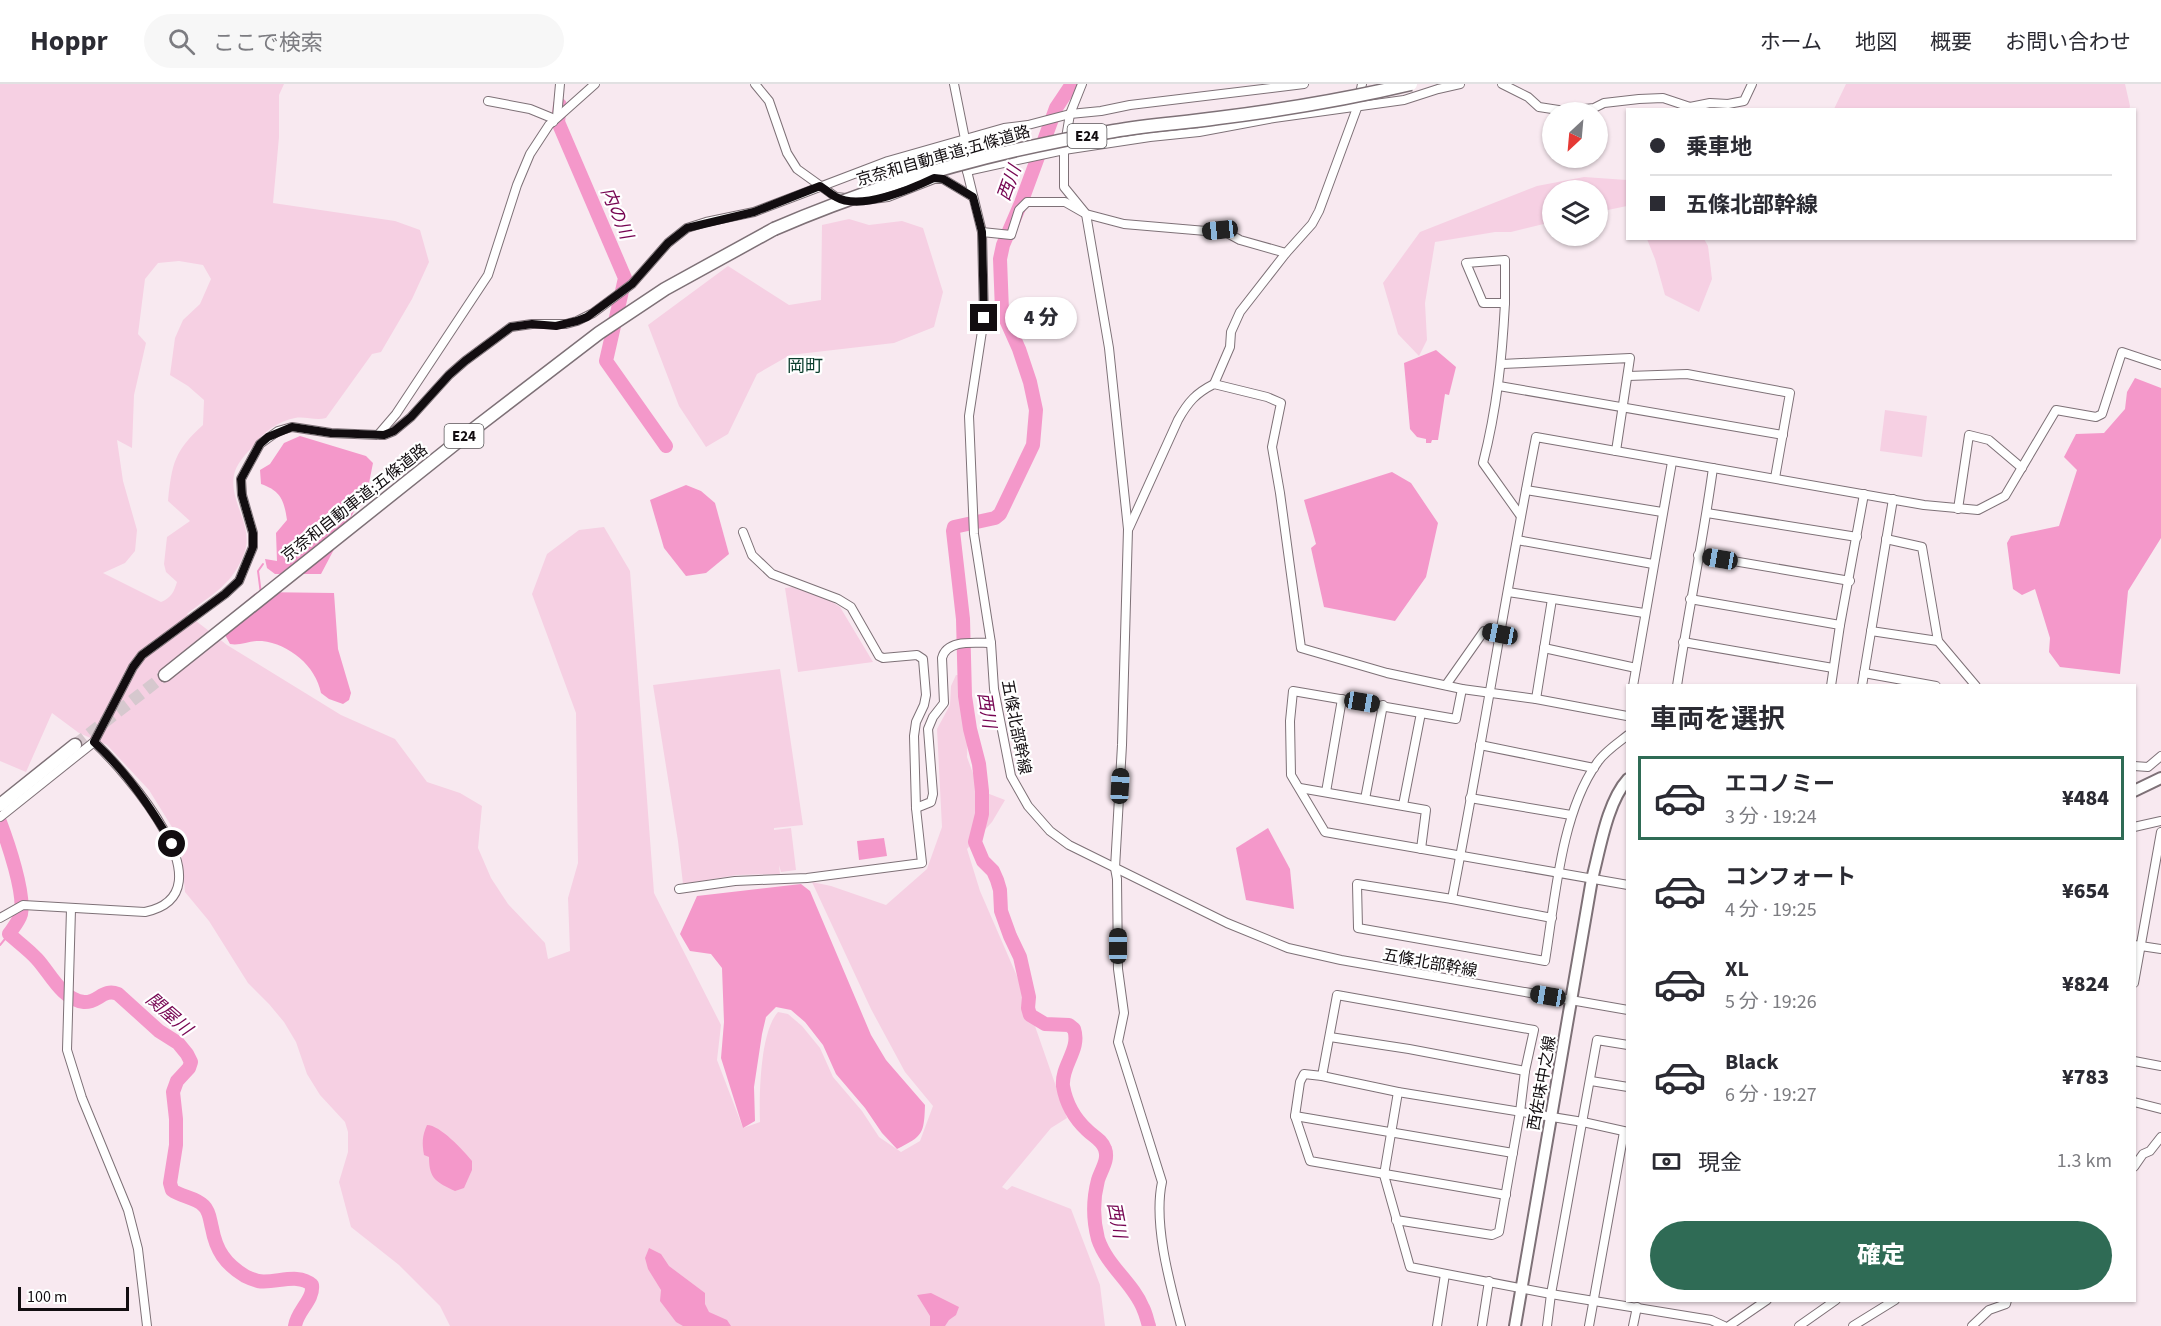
<!DOCTYPE html>
<html lang="ja">
<head>
<meta charset="utf-8">
<style>
  :root { --surface:#fff; --page:#f7f7f7; --text:#2b2b33; --muted:#7c7c81; --line:#e1e1e2; --accent:#2f6b55 }
  body { margin:0; font-family:"Source Sans 3","Noto Sans JP",sans-serif; background:var(--page); color:var(--text); height:100vh; display:flex; flex-direction:column; font-size:22px; white-space:nowrap }
  * { box-sizing:border-box; margin:0 }
  p { font-size:20px; color:var(--muted) }
  .icon { flex:none; width:33px; height:33px; fill:none; stroke:currentColor; stroke-width:2; stroke-linecap:round; stroke-linejoin:round }
  .map { position:relative; flex:1; overflow:hidden }
  .sheet { position:absolute; left:1626px; top:600px; width:510px; height:618px; display:flex; flex-direction:column; background:var(--surface); border-radius:0px; box-shadow:0 2px 4px #0004 }
  .sheet>* { flex:none }
  .hud { position:absolute; left:1626px; top:24px; width:510px; height:132px; border-radius:0px; box-shadow:0 2px 4px #0004; display:grid; align-content:center; height:132px; padding:0 24px; background:var(--surface) }
  .needle { width:39px; rotate:206deg }
  .fabs { position:absolute; left:1542px; top:18px; display:grid; gap:12px }
  .fabs a { display:grid; place-items:center; width:66px; height:66px; border-radius:50%; background:var(--surface); box-shadow:0 2px 4px #0004; font-size:30px }
  .scale { position:absolute; left:18px; bottom:15px; width:111px; box-sizing:border-box; padding-left:6px; border:3px solid #120d10; border-top:0; font-size:16px; line-height:21px; white-space:nowrap; color:#120d10; -webkit-text-stroke:4px #fff; paint-order:stroke }
  .end { position:absolute; width:27px; height:27px; margin:-14px; border:8px solid #120d10; background:#fff; box-shadow:0 0 0 3px #fff }
  .from { border-radius:50% }
  .bubble { position:absolute; height:42px; border-radius:21px; background:var(--surface); box-shadow:0 2px 4px #0004; font-size:20px; font-weight:800; line-height:42px; text-align:center }
  .car { position:absolute; width:18px; height:36px; margin:-18px -9px; border-radius:8px; box-shadow:0 0 4px 2px #0007; background:linear-gradient(#222 24%,#8ab4d8 0 40%,#222 0 76%,#8ab4d8 0 86%,#222 0) }
  .hud b { display:flex; align-items:center; gap:21px; height:57px; font-size:22px }
  .hud b+b { border-top:2px solid var(--line) }
  .hud i { width:15px; height:15px; background:var(--text) }
  ul { padding:0; list-style:none }
  li { display:flex; align-items:center; gap:18px; height:84px; margin:0 12px 9px; padding:0 12px; border:3px solid transparent; border-radius:0px }
  li div { flex:1 }
  li b { display:block; font-size:22px }
  li em { font-style:normal; font-weight:800 }
  li.selected { border-color:var(--accent) }
  li>.icon { width:54px; height:54px; stroke-width:1.5 }
  h2 { padding:0 24px; font-size:27px; line-height:72px }
  .pay { display:flex; align-items:center; gap:15px; height:66px; padding:0 24px; font-size:22px }
  .pay p { margin-inline-start:auto }
  .action { display:flex; gap:12px; margin-top:auto; padding:12px 24px }
  .action a { flex:1; height:69px; border-radius:36px; background:var(--accent); color:#fff; font-size:24px; font-weight:800; line-height:69px; text-align:center }
  header { display:flex; align-items:center; gap:36px; box-sizing:border-box; height:84px; padding:0 30px; background:var(--surface); border-bottom:2px solid var(--line) }
  header strong { font-size:28px }
  nav { display:flex; gap:33px; margin-inline-start:auto; font-size:21px }
  .search { width:420px; height:54px; background:var(--page); display:flex; align-items:center; gap:15px; box-sizing:border-box; padding:0 21px; border-radius:33px; color:var(--muted); font-size:22px }
  .map>svg:first-child { display:block }
</style>
</head>
<body>
<header>
<strong>Hoppr</strong>
<div class="search"><svg class="icon" aria-label="search" viewBox="0 0 24 24"><circle cx="10" cy="10" r="6"/><path d="M15 15l6 6"/></svg>ここで検索</div>
<nav><a>ホーム</a><a>地図</a><a>概要</a><a>お問い合わせ</a></nav>
</header>
<div class="map">
<svg width="2161" height="1242" viewBox="0 0 2161 1242">
  <rect width="100%" height="100%" fill="#f8e9f0"/>
  <g fill="#f6d0e3" fill-rule="evenodd">
    <path d="M0,0H284L279,11V53L273,119L395,137L420,146L429,178L412,215L381,268L372,270L326,334C316,337 305,332 295,334C278,337 264,348 254,361C246,370 236,380 234,391C229,417 253,441 245,467C234,500 212,510 187,530L227,561L341,631L395,655L427,698L460,709L482,722L478,764L491,794L508,820L545,859L548,875L570,867L568,814L578,779L576,629L532,510L547,470L579,446L604,443L630,487L654,809L721,941L717,976L743,1044L760,1038C759,1011 760,948 778,928L788,930L802,942L820,964L833,993L862,1027L879,1053L901,1068L920,1057L933,1022L905,988L871,925L812,798L831,802L886,821L927,785L942,743L937,645L950,621L951,602L956,591L965,592L969,615L967,673L979,706L1005,716L992,738L967,765L980,807L1020,899L1067,1034L1051,1044L1002,1103L1007,1106L1012,1102L1071,1125L1100,1201L1105,1242H450L440,1222L399,1181L351,1143L339,1098L348,1068V1048L345,1038L320,1011L307,990L296,958L284,938L269,920L248,899L209,837L185,808L180,756L149,706L107,661L79,649L52,629L26,688L0,677ZM179,177L203,181L211,195L200,220L183,236L175,254L170,291L188,302L204,316L203,341C174,367 172,380 168,417L190,437L167,453L164,480L166,488L177,498C174,508 171,514 161,518L103,489L125,479L135,467L137,446L123,397L117,356L132,364L134,311L146,259L138,250L145,195L158,179Z"/>
    <polygon points="1846,0 2125,0 2130,22 2129,26 1834,25"/>
    <polygon points="1584,93 1627,96 1627,122 1598,128 1598,106 1552,106 1552,138 1511,148 1495,148 1435,158 1425,219 1427,256 1419,272 1398,250 1383,199 1420,148 1537,102"/>
    <polygon points="849,135 869,141 902,137 923,144 943,208 934,243 894,259 790,271 757,290 728,350 706,363 679,322 648,241 728,182 789,221 821,216 822,141"/>
    <polygon points="1647,155 1704,155 1708,162 1712,195 1699,228 1665,211 1655,175"/>
    <polygon points="1885,326 1927,332 1922,373 1880,367"/>
    <polygon points="793,503 829,516 840,523 873,578 798,588 785,504"/>
    <polygon points="780,585 803,741 774,744 774,746 791,744 796,786 781,788 779,781 780,790 737,791 683,800 678,757 653,601"/>
  </g>
  <g fill="#f498ca">
    <polygon points="1436,266 1456,283 1449,311 1445,310 1438,356 1432,356 1431,359 1426,359 1426,355 1417,353 1410,345 1404,279"/>
    <polygon points="2135,294 2161,304 2161,454 2128,507 2120,590 2060,583 2049,568 2050,554 2035,505 2022,511 2013,505 2007,459 2011,452 2059,442 2077,386 2064,373 2076,350 2104,349 2125,325 2127,308"/>
    <path d="M300,352L366,372L373,379L369,399L321,490H275L267,484L265,475L277,477L276,449L287,436C284,416 281,407 261,400L260,386L270,380L284,359Z"/>
    <polygon points="1392,388 1411,399 1438,439 1426,493 1395,537 1324,523 1311,464 1316,460 1304,416"/>
    <polygon points="686,401 701,407 715,419 729,470 706,489 686,492 664,464 650,416"/>
    <path d="M257,508L334,509L338,565L351,609L349,616L343,620L329,615L321,609C316,582 289,560 262,557C251,556 241,562 230,560L219,540Z"/>
    <polygon points="1268,744 1290,785 1294,825 1246,816 1236,764"/>
    <polygon points="884,754 887,772 859,776 857,757"/>
    <path d="M801,800L810,807L871,951L886,976L925,1021C924,1050 923,1052 897,1065L882,1049L865,1024L836,990L823,961L805,938L791,926L776,923L766,933L762,950L754,1003L755,1037L743,1044L721,974L724,938L722,884L711,870L690,867L680,850L697,812Z"/>
    <path d="M427,1041C440,1041 463,1066 472,1077V1086L464,1104L455,1107C437,1098 429,1096 429,1073L424,1071C422,1059 422,1052 427,1041Z"/>
    <polygon points="649,1164 661,1170 669,1182 705,1209 705,1220 709,1228 727,1236 731,1242 683,1242 676,1238 660,1217 661,1206 648,1185 645,1174"/>
    <polygon points="931,1209 959,1223 956,1231 949,1236 945,1242 930,1242 930,1232 917,1211"/>
  </g>
  <g fill="none" stroke-linecap="round" stroke-linejoin="round">
    <g stroke="#f498ca" stroke-width="2">
      <polyline points="261,510 258,487 263,480"/>
      <polyline points="0,861 9,850"/>
    </g>
    <g stroke="#f498ca" stroke-width="14">
      <path d="M1072,0L1056,24L1021,119L1003,161L1000,175L1002,227L1019,265L1030,298L1036,326L1033,361L1000,430L995,434L954,443L953,447L963,535L965,612L970,645L979,680L982,707V730L975,758L983,777L993,787L997,796L1000,806L1001,827L1010,852L1020,873L1029,913L1028,924L1030,931L1045,940L1069,941L1074,945C1081,966 1061,981 1063,1002C1066,1019 1074,1034 1087,1046C1093,1052 1102,1056 1105,1065C1109,1076 1101,1086 1098,1096C1093,1115 1093,1136 1098,1155C1107,1182 1133,1199 1143,1224C1146,1230 1147,1236 1149,1242"/>
      <polyline points="560,21 558,38 625,194 606,277 666,362"/>
      <path d="M0,738C8,759 25,809 21,830C19,837 13,844 9,850C18,858 29,866 37,875C50,889 62,916 84,918C98,919 103,904 118,910L159,947L178,959L187,970L191,978L189,984L177,997L173,1008L176,1035V1061L170,1099L172,1106C181,1113 196,1113 204,1122C210,1128 210,1137 212,1144C216,1166 225,1180 245,1192C249,1194 254,1196 258,1197C275,1200 298,1188 312,1201C314,1216 297,1227 295,1242"/>
    </g>
    <polyline stroke="#d6c8ce" stroke-width="12" stroke-dasharray="12 6" stroke-linecap="butt" points="75,661 165,591"/>
    <defs>
      <g id="minor">
        <polyline points="755,0 769,17 787,69 797,85 836,113 865,116 888,113 934,95 943,95 973,113"/>
        <polyline points="954,0 965,55 967,87 982,148 984,234 969,332 974,450 991,559 994,605 1011,692 1028,722 1050,747 1069,761 1227,839 1288,864 1341,876 1628,926"/>
        <path d="M1082,0L1070,30L1064,66V103L1086,130L1109,264L1128,445L1122,661L1115,784L1117,795L1118,885L1124,929L1118,958L1162,1098C1153,1140 1170,1200 1181,1242"/>
        <polyline points="1502,0 1528,13 1539,23 1565,27 1594,24 1604,19 1639,15 1663,14 1690,23 1710,19 1728,20 1744,17 1752,0"/>
        <polyline points="488,17 530,25 552,34 553,38"/>
        <polyline points="557,33 560,0"/>
        <path d="M966,55C982,58 993,58 1001,73"/>
        <polyline points="967,87 1064,66 1150,53 1199,48 1274,34 1404,16 1438,5 1460,0"/>
        <polyline points="982,148 1011,151 1019,126 1027,118 1065,118 1086,130 1124,140 1206,147 1220,145 1240,156 1286,169"/>
        <polygon points="1505,176 1505,219 1483,219 1466,179"/>
        <path d="M1505,219C1502,275 1497,324 1483,379L1520,431"/>
        <polyline points="1502,280 1630,274 1616,367"/>
        <polyline points="1628,292 1687,290 1790,309 1775,394"/>
        <polyline points="1214,300 1230,263 1231,248 1240,228 1286,169 1312,140 1319,127 1357,24 1362,0"/>
        <polyline points="1499,302 1783,351"/>
        <polyline points="378,351 396,330 488,191 517,101 530,70 549,41 595,0"/>
        <polyline points="1526,406 1662,428"/>
        <polyline points="1958,425 1969,351 1989,356 2022,384"/>
        <polyline points="1707,429 1857,453"/>
        <path d="M1129,444L1178,336C1188,318 1196,309 1214,300L1267,313L1281,319L1272,363L1280,409L1301,564L1387,589L1462,605L1536,615L1627,632"/>
        <polyline points="1886,455 1922,463 1938,557 1976,602"/>
        <polyline points="1517,456 1653,480"/>
        <polyline points="1698,471 1850,497"/>
        <polyline points="1508,508 1644,529"/>
        <polyline points="1690,515 1840,541"/>
        <polyline points="1871,547 1938,557"/>
        <polyline points="1683,558 1833,584"/>
        <polyline points="1544,564 1636,584"/>
        <polyline points="1864,589 1936,602"/>
        <polyline points="1446,601 1484,547 1500,550"/>
        <polyline points="1633,602 1672,378"/>
        <path d="M1677,602C1688,529 1703,457 1713,384"/>
        <polyline points="1831,602 1840,541 1864,410"/>
        <polyline points="1862,602 1893,415"/>
        <polyline points="1462,605 1456,635 1293,607 1290,637 1291,691 1325,748 1628,801"/>
        <polyline points="1536,615 1552,515"/>
        <polyline points="1480,661 1594,684"/>
        <polyline points="2134,682 2148,683 2161,672"/>
        <polyline points="1300,704 1426,726 1421,765"/>
        <polyline points="1326,708 1342,615"/>
        <polyline points="1470,714 1571,731"/>
        <polyline points="1365,715 1383,621"/>
        <polyline points="1403,721 1421,629"/>
        <path d="M916,724L931,718L933,710L928,645L933,633L944,619L942,574C947,555 974,559 991,559"/>
        <polyline points="0,733 94,658 133,583 142,571 225,510 239,497 253,463 253,449 242,411 241,395 260,360 278,347 292,343 331,349 378,351 384,351 394,347 411,333 449,291 465,277 511,243 532,240 566,240 577,237 593,229 632,200 668,159 687,144 706,138 754,128 888,77 1004,44 1028,41 1070,30 1101,27 1130,21 1304,0"/>
        <polyline points="2134,743 2161,737"/>
        <polyline points="679,805 735,797 807,794 922,779 916,724 914,652 916,638 924,621 926,611 923,575 917,571 883,574 879,572 851,523 838,515 772,490 752,471 743,448"/>
        <path d="M1452,815C1482,661 1506,507 1536,353L1924,421L1978,426L2005,412L2056,326L2096,333L2102,330L2122,268L2161,281"/>
        <polyline points="71,825 67,966 82,1014 128,1126 138,1165 147,1242"/>
        <path d="M0,834L23,821L145,828C234,809 124,686 94,658"/>
        <path d="M1552,834L1452,815L1357,800L1358,844L1545,877C1555,816 1561,729 1597,679C1604,668 1618,659 1628,651"/>
        <polyline points="2134,861 2161,865"/>
        <polyline points="2134,899 2161,748"/>
        <polyline points="1330,953 1409,965 1525,987"/>
        <polyline points="2134,977 2161,982"/>
        <polyline points="1322,992 1337,911 1534,946 1525,987 1520,1028 1499,1148 1492,1151 1396,1136"/>
        <polyline points="1591,997 1628,1003"/>
        <polyline points="1398,1008 1384,1091 1410,1183 1551,1210 1711,1236 1724,1242"/>
        <polyline points="2134,1018 2161,1025"/>
        <polyline points="1295,1032 1513,1069"/>
        <polyline points="2134,1083 2143,1070 2150,1067 2161,1053"/>
        <polyline points="1506,1111 1310,1077 1295,1032 1300,998 1304,990 1322,992 1398,1008 1583,1038 1628,1048"/>
        <polyline points="1437,1242 1445,1190"/>
        <polyline points="1482,1242 1489,1197"/>
        <polyline points="1547,1242 1551,1210 1597,956 1628,961"/>
        <polyline points="1589,1242 1624,1048"/>
        <polyline points="1633,1242 1637,1223"/>
        <polyline points="1729,1242 1767,1216"/>
        <polyline points="1799,1242 1836,1216"/>
        <polyline points="1853,1242 1895,1216"/>
        <polyline points="1972,1242 1989,1226 2006,1220 2007,1216"/>
      </g>
      <g id="major">
        <polyline points="2134,707 2161,694"/>
        <path d="M1515,1242L1592,795C1600,765 1607,718 1628,695"/>
      </g>
      <g id="highway">
        <polyline points="165,591 466,351 599,249 665,205 774,145"/>
        <polyline points="0,721 75,661"/>
      </g>
    </defs>
    <use href="#minor" stroke="#7e7177" stroke-width="10"/>
    <use href="#major" stroke="#7e7177" stroke-width="14"/>
    <use href="#highway" stroke="#7e7177" stroke-width="15"/>
    <use href="#minor" stroke="#fff" stroke-width="8"/>
    <use href="#major" stroke="#fff" stroke-width="10"/>
    <use href="#highway" stroke="#fff" stroke-width="12"/>
    <defs>
      <path id="highway-bridge" d="M774,145C883,98 997,66 1114,47C1148,41 1183,39 1218,34C1282,26 1348,15 1411,0"/>
    </defs>
    <use href="#highway-bridge" stroke="#7e7177" stroke-width="15" stroke-linecap="butt"/>
    <use href="#highway-bridge" stroke="#fff" stroke-width="12"/>
  </g>
  <g fill="none" stroke-linecap="round" stroke-linejoin="round">
    <path stroke="#120d10" stroke-width="8" d="M172,760C150,722 126,687 94,658L133,583L142,571L225,510L239,497L253,463V449L242,411L241,395L260,360L268,353L292,343L331,349L384,351L394,347L411,333L449,291L465,277L511,243L532,240L556,242L577,237L587,233L632,200L668,159L687,144L754,128L820,102C825,105 830,110 836,113C860,127 911,105 934,94L943,95L973,113L982,148L984,234"/>
  </g>
  <g text-anchor="middle" stroke-width="4.5" stroke-linejoin="round" paint-order="stroke">
    <g fill="#fff" stroke="#595658" stroke-width="1.5">
      <rect x="1067.5" y="40" width="39" height="24" rx="4.5"/>
      <rect x="444.5" y="340" width="39" height="24" rx="4.5"/>
    </g>
    <g font-size="15" font-weight="bold" fill="#120d10">
      <text x="1087" y="57">E24</text>
      <text x="464" y="357">E24</text>
    </g>
    <g font-size="16" fill="#120d10" stroke="#fff">
      <text transform="translate(943 71) rotate(-16)" y="6">京奈和自動車道;五條道路</text>
      <text transform="translate(354 418) rotate(-38)" y="6">京奈和自動車道;五條道路</text>
      <text transform="translate(1017 643) rotate(79)" y="6">五條北部幹線</text>
      <text transform="translate(1430 878) rotate(10)" y="6">五條北部幹線</text>
      <text transform="translate(1541 999) rotate(-80)" y="6">西佐味中之線</text>
    </g>
    <g font-size="18" font-style="italic" fill="#760552" stroke="#fff">
      <text transform="translate(1009 99) rotate(-70)" y="6">西川</text>
      <text transform="translate(617 129) rotate(67)" y="6">内の川</text>
      <text transform="translate(987 626) rotate(81)" y="6">西川</text>
      <text transform="translate(169 930) rotate(41)" y="6">関屋川</text>
      <text transform="translate(1117 1136) rotate(79)" y="6">西川</text>
    </g>
    <g font-size="18" fill="#0c3e2e" stroke="#fff">
      <text x="805" y="288">岡町</text>
    </g>
  </g>
</svg>
<div class="fabs">
<a><svg class="needle" viewBox="-14 -14 28 28"><path d="M0-13l5 13h-10z" fill="#e53935"/><path d="M0 13l5-13h-10z" fill="#7c7c81"/></svg></a>
<a><svg class="icon" aria-label="layers" viewBox="0 0 24 24"><path d="M12 4l9 5-9 5-9-5zM3 14l9 5 9-5"/></svg></a>
</div>
<div class="scale">100 m</div>
<i class="end from" style="left:172px;top:760px"></i>
<i class="end" style="left:984px;top:234px"></i>
<div class="bubble" style="left:1005px;top:213px;width:72px">4 分</div>
<i class="car" style="left:1220px;top:146px;rotate:264deg"></i>
<i class="car" style="left:1720px;top:475px;rotate:280deg"></i>
<i class="car" style="left:1500px;top:550px;rotate:281deg"></i>
<i class="car" style="left:1362px;top:618px;rotate:99deg"></i>
<i class="car" style="left:1120px;top:702px;rotate:3deg"></i>
<i class="car" style="left:1118px;top:862px;rotate:0deg"></i>
<i class="car" style="left:1548px;top:912px;rotate:280deg"></i>
<div class="hud">
<b><i class="from"></i>乗車地</b>
<b><i></i>五條北部幹線</b>
</div>
<section class="sheet">
<h2>車両を選択</h2>
<ul>
<li class="selected"><svg class="icon" aria-label="car" viewBox="0 0 24 24"><path d="M5 17H2v-5l4-1 3-4h7l3 4 3 1v5h-3M9 17h6M6 11h13"/><circle cx="7" cy="17" r="2"/><circle cx="17" cy="17" r="2"/></svg><div><b>エコノミー</b><p>3 分 · 19:24</p></div><em>¥484</em></li>
<li><svg class="icon" aria-label="car" viewBox="0 0 24 24"><path d="M5 17H2v-5l4-1 3-4h7l3 4 3 1v5h-3M9 17h6M6 11h13"/><circle cx="7" cy="17" r="2"/><circle cx="17" cy="17" r="2"/></svg><div><b>コンフォート</b><p>4 分 · 19:25</p></div><em>¥654</em></li>
<li><svg class="icon" aria-label="car" viewBox="0 0 24 24"><path d="M5 17H2v-5l4-1 3-4h7l3 4 3 1v5h-3M9 17h6M6 11h13"/><circle cx="7" cy="17" r="2"/><circle cx="17" cy="17" r="2"/></svg><div><b>XL</b><p>5 分 · 19:26</p></div><em>¥824</em></li>
<li><svg class="icon" aria-label="car" viewBox="0 0 24 24"><path d="M5 17H2v-5l4-1 3-4h7l3 4 3 1v5h-3M9 17h6M6 11h13"/><circle cx="7" cy="17" r="2"/><circle cx="17" cy="17" r="2"/></svg><div><b>Black</b><p>6 分 · 19:27</p></div><em>¥783</em></li>
</ul>
<div class="pay"><svg class="icon" aria-label="cash" viewBox="0 0 24 24"><path d="M3 7h18v10H3z"/><circle cx="12" cy="12" r="2"/></svg>現金<p>1.3 km</p></div>
<div class="action"><a>確定</a></div>
</section>
</div>
</body>
</html>
